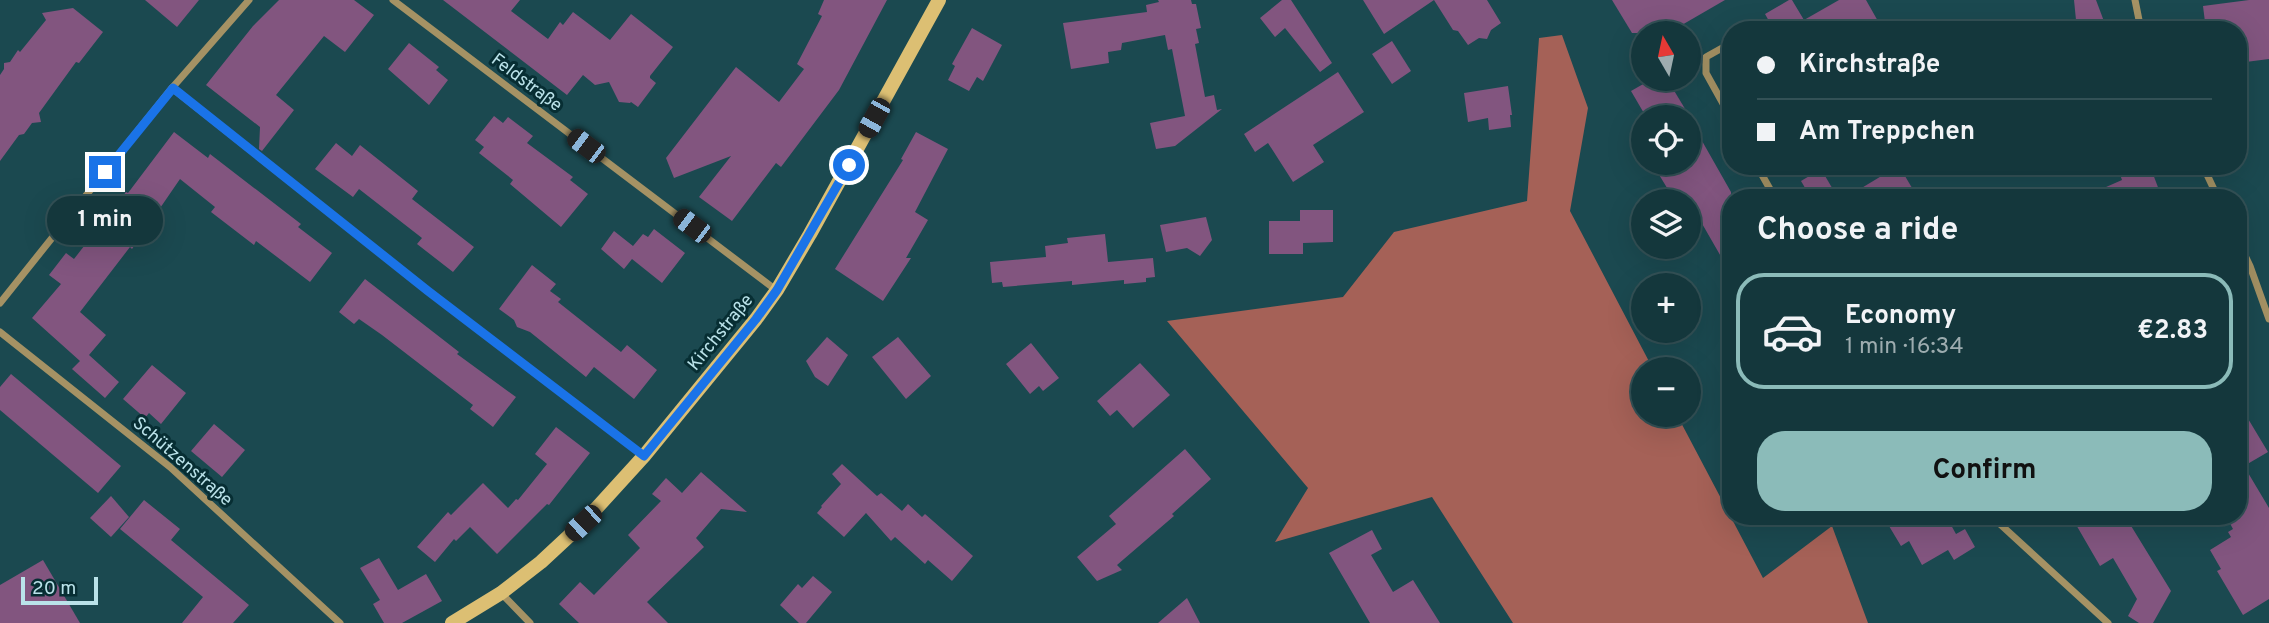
<!DOCTYPE html>
<html lang="en">
<head>
<meta charset="utf-8">
<style>
  :root { --surface:#14373c; --page:#1d3f43; --text:#f1f3f6; --muted:#9dacaf; --line:#335156; --accent:#8bbbb9 }
  body { margin:0; font-family:Overpass,sans-serif; background:var(--page); color:var(--text); height:100vh; display:flex; flex-direction:column; font-size:26px; white-space:nowrap }
  * { box-sizing:border-box; margin:0 }
  p { font-size:23px; color:var(--muted) }
  .icon { flex:none; width:38px; height:38px; fill:none; stroke:currentColor; stroke-width:2; stroke-linecap:round; stroke-linejoin:round }
  .map { position:relative; flex:1; overflow:hidden }
  .drawer { position:absolute; left:1722px; top:189px; width:525px; height:336px; display:flex; flex-direction:column; background:var(--surface); border-radius:28px; box-shadow:0 7px 28px #0002,0 0 0 2px var(--line) }
  .drawer>* { flex:none }
  .guide { position:absolute; left:1722px; top:21px; width:525px; height:154px; border-radius:28px; box-shadow:0 7px 28px #0002,0 0 0 2px var(--line); display:grid; align-content:center; height:154px; padding:0 35px; background:var(--surface) }
  .needle { width:46px; rotate:351deg }
  .fabs { position:absolute; left:1631px; top:21px; display:grid; gap:14px }
  .fabs a { display:grid; place-items:center; width:70px; height:70px; border-radius:50%; background:var(--surface); box-shadow:0 7px 28px #0002,0 0 0 2px var(--line); font-size:35px }
  .scale { position:absolute; left:21px; bottom:18px; width:77px; box-sizing:border-box; padding-left:7px; border:4px solid #bae2e9; border-top:0; font-size:19px; line-height:24px; white-space:nowrap; color:#bae2e9; -webkit-text-stroke:5px #072e33; paint-order:stroke }
  .end { position:absolute; width:32px; height:32px; margin:-16px; border:9px solid #1a73e8; background:#fff; box-shadow:0 0 0 4px #fff }
  .from { border-radius:50% }
  .bubble { position:absolute; height:49px; border-radius:24px; background:var(--surface); box-shadow:0 7px 28px #0002,0 0 0 2px var(--line); font-size:23px; font-weight:700; line-height:49px; text-align:center }
  .car { position:absolute; width:21px; height:42px; margin:-21px -10px; border-radius:9px; box-shadow:0 0 5px 2px #0007; background:linear-gradient(#222 24%,#8ab4d8 0 40%,#222 0 76%,#8ab4d8 0 86%,#222 0) }
  .guide b { display:flex; align-items:center; gap:24px; height:66px; font-size:26px }
  .guide b+b { border-top:2px solid var(--line) }
  .guide i { width:18px; height:18px; background:var(--text) }
  ul { padding:0; list-style:none }
  li { display:flex; align-items:center; gap:21px; height:116px; margin:0 14px 10px; padding:0 21px; border:4px solid var(--line); border-radius:28px }
  li div { flex:1 }
  li b { display:block; font-size:26px }
  li em { font-style:normal; font-weight:700 }
  li.on { border-color:var(--accent) }
  li>.icon { width:63px; height:63px; stroke-width:1.5 }
  h2 { padding:0 35px; font-size:32px; line-height:84px }
  .cta { display:flex; gap:14px; margin-top:auto; padding:14px 35px }
  .cta a { flex:1; height:80px; border-radius:28px; background:var(--accent); color:#111; font-size:28px; font-weight:700; line-height:80px; text-align:center }
  .map>svg:first-child { display:block }
</style>
</head>
<body>
<div class="map">
<svg width="2269" height="623" viewBox="0 0 2269 623">
  <rect width="100%" height="100%" fill="#1b4950"/>
  <polygon fill="#a56157" points="1562,35 1588,108 1570,211 1653,369 1643,369 1643,415 1677,415 1763,578 1832,526 1868,623 1513,623 1432,497 1275,542 1308,488 1167,321 1343,297 1394,232 1527,201 1539,38"/>
  <g fill="#82557f">
    <polygon points="145,0 199,0 177,27"/>
    <polygon points="279,0 354,0 374,15 345,52 324,36 276,95 294,110 262,151 259,149 260,127 206,85 253,26"/>
    <polygon points="443,0 520,0 511,11 548,39 560,22 563,25 573,12 610,40 631,14 673,47 650,76 650,78 656,83 638,107 631,102 630,103 619,102 609,82 595,85 583,75 567,95"/>
    <polygon points="824,0 887,0 839,90 781,167 776,163 732,221 699,197 731,156 674,178 666,158 736,67 779,102 804,69 797,64 822,16 818,14"/>
    <polygon points="1158,0 1191,0 1192,4 1196,4 1201,28 1196,29 1199,43 1195,44 1205,97 1214,95 1217,110 1222,109 1175,146 1156,149 1150,123 1185,116 1172,49 1168,50 1165,35 1122,43 1121,50 1108,52 1109,63 1071,69 1063,23 1147,12 1146,5 1159,2"/>
    <polygon points="1282,0 1291,0 1332,63 1320,72 1285,28 1275,37 1260,18"/>
    <polygon points="1363,0 1487,0 1501,23 1491,30 1487,39 1479,38 1468,45 1458,31 1453,30 1434,0 1384,34"/>
    <polygon points="1612,0 1725,0 1668,33 1632,33"/>
    <polygon points="1789,0 1792,0 1804,20 1839,0 1866,0 1883,30 1774,30 1765,14"/>
    <polygon points="2074,0 2096,0 2105,24 2091,30 2077,30"/>
    <polygon points="2249,0 2269,0 2269,59 2238,63 2238,30 2206,30 2203,6"/>
    <polygon points="73,8 103,32 79,63 76,62 39,113 41,122 32,123 24,134 19,135 0,161 0,75 4,69 4,63 10,62 18,50 20,52 46,20 42,13"/>
    <polygon points="972,28 1002,45 983,81 977,77 969,91 948,80 955,66 952,64"/>
    <polygon points="1392,41 1411,71 1392,84 1372,54"/>
    <polygon points="409,43 439,67 436,70 448,80 429,105 388,69"/>
    <polygon points="1338,72 1364,112 1313,145 1324,162 1293,182 1268,143 1255,152 1244,134"/>
    <polygon points="1652,79 1667,79 1690,117 1647,117 1645,115 1631,91"/>
    <polygon points="1508,86 1512,115 1510,115 1511,127 1489,130 1488,118 1468,122 1464,93"/>
    <polygon points="494,116 503,123 508,117 533,136 527,143 573,177 570,180 588,194 561,227 510,184 513,180 479,153 484,147 475,140"/>
    <polygon points="1689,118 1731,192 1731,274 1689,201 1675,201 1658,173 1676,163 1689,163"/>
    <polygon points="174,132 208,158 210,154 301,224 298,227 332,253 310,282 256,241 254,245 211,212 215,207 180,179 132,249 130,247 80,312 106,335 89,355 119,382 105,398 72,369 80,361 32,318 61,284 49,275 66,253 74,259 126,192 128,193"/>
    <polygon points="916,132 948,149 915,212 928,220 906,258 911,258 883,301 835,269 903,160 901,159"/>
    <polygon points="336,143 352,156 360,145 418,191 412,199 474,247 453,272 417,244 422,238 359,189 353,197 315,169"/>
    <polygon points="1899,166 1918,198 1845,198 1898,166"/>
    <polygon points="2117,166 2150,166 2162,198 2081,198 2122,180"/>
    <polygon points="1821,169 1838,198 1811,198 1801,181"/>
    <polygon points="1300,210 1333,210 1333,242 1303,243 1303,254 1269,254 1269,221 1300,221"/>
    <polygon points="1206,217 1212,240 1200,256 1187,248 1166,252 1160,225"/>
    <polygon points="654,229 685,253 662,283 632,259 624,269 601,249 614,231 633,246 643,234 648,237"/>
    <polygon points="1105,234 1108,262 1153,258 1155,277 1146,278 1146,282 1124,284 1124,280 1072,285 1072,281 1003,287 1002,282 992,283 990,262 1046,257 1045,246 1068,243 1067,238"/>
    <polygon points="532,265 556,284 550,291 561,299 558,302 621,352 627,345 657,370 634,399 594,367 586,377 530,332 517,327 514,320 499,309"/>
    <polygon points="365,279 459,352 457,354 516,397 493,427 470,409 473,405 382,335 359,319 354,324 339,312"/>
    <polygon points="827,337 848,355 828,386 815,377 806,361"/>
    <polygon points="898,337 931,376 906,399 872,357"/>
    <polygon points="1031,343 1059,378 1043,391 1039,386 1030,394 1006,364"/>
    <polygon points="1140,363 1170,395 1133,428 1117,410 1110,416 1097,401"/>
    <polygon points="152,365 186,393 161,424 149,413 145,418 123,399"/>
    <polygon points="11,374 121,466 98,493 0,410 0,387"/>
    <polygon points="2238,402 2268,452 2244,466 2269,508 2269,599 2243,615 2217,571 2221,569 2210,550 2231,537 2228,532 2233,529 2226,516 2238,516"/>
    <polygon points="214,424 245,450 222,477 191,451"/>
    <polygon points="556,427 590,453 549,505 547,504 497,554 470,527 456,541 454,539 435,562 417,547 448,512 451,515 483,483 508,508 516,499 518,500 547,464 535,454"/>
    <polygon points="1185,449 1211,479 1172,514 1174,516 1117,565 1122,570 1097,581 1077,557 1116,524 1109,516"/>
    <polygon points="842,464 877,496 881,493 902,511 908,504 922,517 925,514 973,556 952,581 928,560 925,564 895,537 891,541 866,513 844,537 817,513 822,507 821,506 841,484 832,474"/>
    <polygon points="701,472 747,512 721,509 696,538 704,547 647,602 668,623 579,623 559,604 580,582 594,595 640,548 628,535 661,501 652,494 666,478 682,493"/>
    <polygon points="111,496 129,517 111,537 90,518"/>
    <polygon points="144,500 180,529 171,540 249,605 233,623 182,623 203,597 120,529"/>
    <polygon points="1906,516 1946,516 1956,534 1965,529 1975,547 1954,560 1948,550 1922,565 1909,541 1901,546 1889,526"/>
    <polygon points="2071,516 2125,516 2171,591 2153,623 2139,623 2128,616 2137,599 2113,558 2100,566"/>
    <polygon points="1372,530 1382,549 1371,555 1393,592 1413,580 1440,623 1370,623 1329,553"/>
    <polygon points="379,558 398,590 426,574 442,601 402,623 384,623 373,604 380,600 360,568"/>
    <polygon points="43,560 80,623 0,623 0,585"/>
    <polygon points="813,576 832,592 806,623 799,623 780,605 798,584 802,588"/>
    <polygon points="1187,598 1200,623 1158,623"/>
  </g>
  <g fill="none" stroke-linecap="round" stroke-linejoin="round">
    <g stroke="#a59264" stroke-width="7">
      <polyline points="393,0 776,290"/>
      <polyline points="2135,0 2141,30"/>
      <polyline points="1731,43 1706,57 1706,73 1731,118"/>
      <polyline points="172,88 428,291 644,456"/>
      <polyline points="1757,166 1775,198"/>
      <polyline points="2203,166 2218,198"/>
      <polyline points="2238,241 2250,266 2269,319"/>
      <polyline points="0,303 172,88 249,0"/>
      <polyline points="0,332 170,467 340,623"/>
      <polyline points="1994,516 2001,525 2108,623"/>
      <polyline points="501,593 530,623"/>
    </g>
    <polyline stroke="#dcbf73" stroke-width="14" points="452,623 501,593 541,562 583,523 644,456 756,319 777,290 810,234 939,0"/>
  </g>
  <g fill="none" stroke-linecap="round" stroke-linejoin="round">
    <polyline stroke="#1a73e8" stroke-width="9" points="105,172 173,88 428,291 644,456 756,319 777,290 849,165"/>
  </g>
  <g text-anchor="middle" stroke-width="6" stroke-linejoin="round" paint-order="stroke">
    <g font-size="18" fill="#bae2e9" stroke="#072e33">
      <text transform="translate(527 82) rotate(37)" y="6">Feldstraße</text>
      <text transform="translate(720 332) rotate(-51)" y="6">Kirchstraße</text>
      <text transform="translate(183 461) rotate(41)" y="6">Schützenstraße</text>
    </g>
  </g>
</svg>
<div class="fabs">
<a><svg class="needle" viewBox="-14 -14 28 28"><path d="M0-13l5 13h-10z" fill="#e53935"/><path d="M0 13l5-13h-10z" fill="#9dacaf"/></svg></a>
<a><svg class="icon" aria-label="locate" viewBox="0 0 24 24"><circle cx="12" cy="12" r="6"/><path d="M12 2v4M12 18v4M2 12h4M18 12h4"/></svg></a>
<a><svg class="icon" aria-label="layers" viewBox="0 0 24 24"><path d="M12 4l9 5-9 5-9-5zM3 14l9 5 9-5"/></svg></a>
<a>+</a>
<a>−</a>
</div>
<div class="scale">20 m</div>
<i class="end from" style="left:849px;top:165px"></i>
<i class="end" style="left:105px;top:172px"></i>
<div class="bubble" style="left:47px;top:196px;width:116px">1 min</div>
<i class="car" style="left:874px;top:118px;rotate:209deg"></i>
<i class="car" style="left:586px;top:146px;rotate:307deg"></i>
<i class="car" style="left:692px;top:226px;rotate:307deg"></i>
<i class="car" style="left:583px;top:523px;rotate:227deg"></i>
<div class="guide">
<b><i class="from"></i>Kirchstraße</b>
<b><i></i>Am Treppchen</b>
</div>
<section class="drawer">
<h2>Choose a ride</h2>
<ul>
<li class="on"><svg class="icon" aria-label="car" viewBox="0 0 24 24"><path d="M5 17H2v-5l4-1 3-4h7l3 4 3 1v5h-3M9 17h6M6 11h13"/><circle cx="7" cy="17" r="2"/><circle cx="17" cy="17" r="2"/></svg><div><b>Economy</b><p>1 min · 16:34</p></div><em>€2.83</em></li>
</ul>
<div class="cta"><a>Confirm</a></div>
</section>
</div>
</body>
</html>
